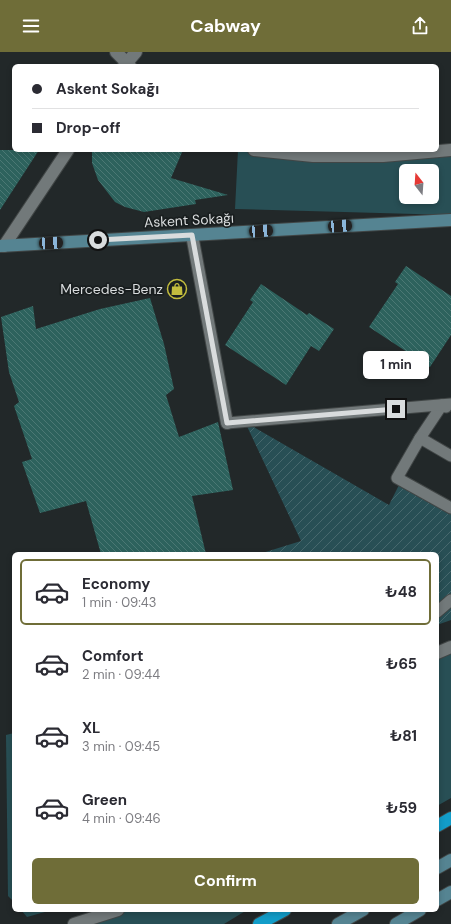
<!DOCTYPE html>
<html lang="en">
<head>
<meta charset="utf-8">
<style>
  :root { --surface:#fff; --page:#f7f7f7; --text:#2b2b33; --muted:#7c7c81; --line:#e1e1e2; --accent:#6f6d38 }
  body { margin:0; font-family:"DM Sans",sans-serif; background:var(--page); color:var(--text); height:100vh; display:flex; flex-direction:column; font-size:15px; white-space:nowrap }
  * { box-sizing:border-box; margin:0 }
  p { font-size:13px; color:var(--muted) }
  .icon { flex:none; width:22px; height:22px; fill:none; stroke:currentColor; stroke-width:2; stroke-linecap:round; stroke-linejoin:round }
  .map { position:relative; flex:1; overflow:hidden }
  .drawer { position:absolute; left:12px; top:500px; width:427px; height:360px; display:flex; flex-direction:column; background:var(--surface); border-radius:6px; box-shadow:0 2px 6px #0003 }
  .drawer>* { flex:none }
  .top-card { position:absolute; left:12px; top:12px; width:427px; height:88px; border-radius:6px; box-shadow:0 2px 6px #0003; display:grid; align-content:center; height:88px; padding:0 20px; background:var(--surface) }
  .needle { width:26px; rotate:343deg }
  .buttons { position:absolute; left:399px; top:112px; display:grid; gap:8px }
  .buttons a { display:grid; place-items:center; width:40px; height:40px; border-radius:6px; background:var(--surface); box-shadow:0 2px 6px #0003; font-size:20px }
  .end { position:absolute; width:18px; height:18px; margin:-9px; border:5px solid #d9dcdd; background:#111; box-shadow:0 0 0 2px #111 }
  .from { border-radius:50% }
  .bubble { position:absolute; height:28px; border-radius:6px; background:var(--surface); box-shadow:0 2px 6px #0003; font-size:13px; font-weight:700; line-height:28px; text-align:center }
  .car { position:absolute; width:12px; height:24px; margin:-12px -6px; border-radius:5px; box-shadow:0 0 3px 1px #0007; background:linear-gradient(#222 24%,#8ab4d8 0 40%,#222 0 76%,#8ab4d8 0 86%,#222 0) }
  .top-card b { display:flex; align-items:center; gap:14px; height:38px; font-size:15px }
  .top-card b+b { border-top:1px solid var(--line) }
  .top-card i { width:10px; height:10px; background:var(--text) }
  ul { padding:7px 0 0; list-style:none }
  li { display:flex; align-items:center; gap:12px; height:66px; margin:0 8px 6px; padding:0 12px; border:2px solid transparent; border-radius:6px }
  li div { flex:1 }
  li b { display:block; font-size:15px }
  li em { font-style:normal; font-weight:700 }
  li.selected { border-color:var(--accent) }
  li>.icon { width:36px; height:36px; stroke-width:1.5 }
  .primary-button { display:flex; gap:8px; margin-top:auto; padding:8px 20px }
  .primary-button a { flex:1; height:46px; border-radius:6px; background:var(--accent); color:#fff; font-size:16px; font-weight:700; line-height:46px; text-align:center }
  header { display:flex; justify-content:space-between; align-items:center; height:52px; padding:0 20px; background:var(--accent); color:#fff; font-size:18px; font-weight:700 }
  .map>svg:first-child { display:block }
</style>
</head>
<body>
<header><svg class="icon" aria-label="menu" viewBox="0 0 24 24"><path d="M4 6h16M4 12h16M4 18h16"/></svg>Cabway<svg class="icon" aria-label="share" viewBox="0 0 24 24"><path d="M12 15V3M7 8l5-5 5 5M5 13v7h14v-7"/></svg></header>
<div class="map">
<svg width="451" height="872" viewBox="0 0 451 872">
  <defs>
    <pattern id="garden-furrows" width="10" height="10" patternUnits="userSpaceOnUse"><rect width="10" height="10" fill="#284f55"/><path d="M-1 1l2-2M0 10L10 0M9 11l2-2" fill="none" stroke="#47686d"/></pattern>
    <pattern id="building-back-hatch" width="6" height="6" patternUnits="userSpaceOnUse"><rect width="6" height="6" fill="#2d625d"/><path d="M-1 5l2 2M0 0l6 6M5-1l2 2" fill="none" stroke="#4b7874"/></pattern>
  </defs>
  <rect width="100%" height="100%" fill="#222829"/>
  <g fill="#284f55" fill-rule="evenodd">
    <path d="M451,94V163L235,157L238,98H437ZM406,119H432V145H406Z"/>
    <polygon points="451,593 451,746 437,754 437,600"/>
    <polygon points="14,681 14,850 8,844 6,683"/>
    <polygon points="21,858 52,858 27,865"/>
    <polygon points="118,858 247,858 224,872 75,872"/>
  </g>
  <polygon fill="url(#garden-furrows)" points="245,370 389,453 399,433 451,459 451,568 437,573 437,502 259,502 301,489"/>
  <g fill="url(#building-back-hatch)">
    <polygon points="0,98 39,98 0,158"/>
    <polygon points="92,98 183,98 171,126 228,143 195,148 196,152 144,160 125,155 115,150 98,128 92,111"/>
    <polygon points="406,214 451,244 451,283 430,315 369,275 398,232 395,230"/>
    <polygon points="261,232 307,263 309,261 334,277 319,299 311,294 286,333 225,293 253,250 250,248"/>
    <polygon points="150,246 164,292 174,337 166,343 179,385 218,370 233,438 192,444 206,502 101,502 86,449 40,461 22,410 32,407 14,354 19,350 9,320 1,265 33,254 36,277 100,257"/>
  </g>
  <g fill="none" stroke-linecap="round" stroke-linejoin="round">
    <defs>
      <g id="lane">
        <polyline points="446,355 442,353 420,386 397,426 451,456"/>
        <polyline points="227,371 451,352"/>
        <polyline points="420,386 451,404"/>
        <polyline points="437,560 451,548"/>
      </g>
      <g id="street">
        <polyline points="116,0 130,14"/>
        <polyline points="124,14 136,0"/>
        <polyline points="254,98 313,104 383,104 451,98"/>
        <polyline points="192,183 227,371"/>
        <polyline points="4,194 68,98"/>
        <polyline points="437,601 451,595"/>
        <polyline points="74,872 118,858"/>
      </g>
      <g id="secondary">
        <polyline points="0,194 451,168"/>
        <polyline points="437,816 451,808"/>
        <polyline points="437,848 451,840"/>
        <polyline points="338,872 363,858"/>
        <polyline points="396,872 420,858"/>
      </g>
      <g id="highway">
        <polyline points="437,774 451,766"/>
        <polyline points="259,872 285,858"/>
      </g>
    </defs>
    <use href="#lane" stroke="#414646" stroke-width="13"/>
    <use href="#street" stroke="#414646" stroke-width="14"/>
    <use href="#secondary" stroke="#414646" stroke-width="14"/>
    <use href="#highway" stroke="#414646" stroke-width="14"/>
    <use href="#lane" stroke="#72797a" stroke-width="11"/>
    <use href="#street" stroke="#72797a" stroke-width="12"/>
    <use href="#secondary" stroke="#558492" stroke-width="12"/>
    <use href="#highway" stroke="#129dc9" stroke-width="12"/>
  </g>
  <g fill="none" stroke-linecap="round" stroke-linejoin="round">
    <polyline stroke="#d9dcdd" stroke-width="5" points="98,188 192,183 227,371 396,357"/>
  </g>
  <defs>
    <symbol id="shop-ring" viewBox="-11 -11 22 22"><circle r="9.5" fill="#191e1f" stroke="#c3bd3e" stroke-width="1.5"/><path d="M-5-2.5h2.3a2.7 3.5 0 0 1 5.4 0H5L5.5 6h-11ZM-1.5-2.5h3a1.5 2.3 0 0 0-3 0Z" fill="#c3bd3e"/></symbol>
  </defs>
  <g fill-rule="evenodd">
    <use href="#shop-ring" x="166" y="226" width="22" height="22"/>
  </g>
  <g text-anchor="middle" stroke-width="3.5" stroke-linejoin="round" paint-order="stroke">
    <g font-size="14" fill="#d9dcdd" stroke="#191e1f">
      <text transform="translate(189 168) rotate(-3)" y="5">Askent Sokağı</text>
    </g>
    <g font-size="14" fill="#d9dcdd" stroke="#191e1f" text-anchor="end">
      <text x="163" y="242">Mercedes-Benz</text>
    </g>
  </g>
</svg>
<div class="buttons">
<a><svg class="needle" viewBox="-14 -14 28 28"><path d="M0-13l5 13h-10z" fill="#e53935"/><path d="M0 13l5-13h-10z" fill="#7c7c81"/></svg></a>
</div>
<i class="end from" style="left:98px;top:188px"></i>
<i class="end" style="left:396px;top:357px"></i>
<div class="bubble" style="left:363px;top:299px;width:66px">1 min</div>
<i class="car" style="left:340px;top:174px;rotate:86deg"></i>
<i class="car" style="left:261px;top:179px;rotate:86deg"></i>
<i class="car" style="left:51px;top:191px;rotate:87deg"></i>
<div class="top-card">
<b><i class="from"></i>Askent Sokağı</b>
<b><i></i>Drop-off</b>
</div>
<section class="drawer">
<ul>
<li class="selected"><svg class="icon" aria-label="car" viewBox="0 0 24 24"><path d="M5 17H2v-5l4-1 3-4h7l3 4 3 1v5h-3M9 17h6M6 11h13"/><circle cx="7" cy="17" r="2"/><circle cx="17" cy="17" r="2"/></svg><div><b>Economy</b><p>1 min · 09:43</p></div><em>₺48</em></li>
<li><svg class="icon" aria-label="car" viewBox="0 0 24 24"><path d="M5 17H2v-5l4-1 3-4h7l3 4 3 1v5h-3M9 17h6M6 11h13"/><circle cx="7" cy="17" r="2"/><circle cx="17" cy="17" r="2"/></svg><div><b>Comfort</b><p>2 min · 09:44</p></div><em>₺65</em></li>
<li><svg class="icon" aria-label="car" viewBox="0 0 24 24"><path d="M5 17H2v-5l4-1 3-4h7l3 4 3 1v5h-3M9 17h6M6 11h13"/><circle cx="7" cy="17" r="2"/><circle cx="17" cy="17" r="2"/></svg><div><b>XL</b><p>3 min · 09:45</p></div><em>₺81</em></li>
<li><svg class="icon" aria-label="car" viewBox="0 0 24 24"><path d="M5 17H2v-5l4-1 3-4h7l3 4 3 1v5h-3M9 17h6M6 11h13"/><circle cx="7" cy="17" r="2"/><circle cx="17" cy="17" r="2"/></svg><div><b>Green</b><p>4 min · 09:46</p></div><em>₺59</em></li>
</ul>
<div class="primary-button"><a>Confirm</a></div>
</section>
</div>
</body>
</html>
